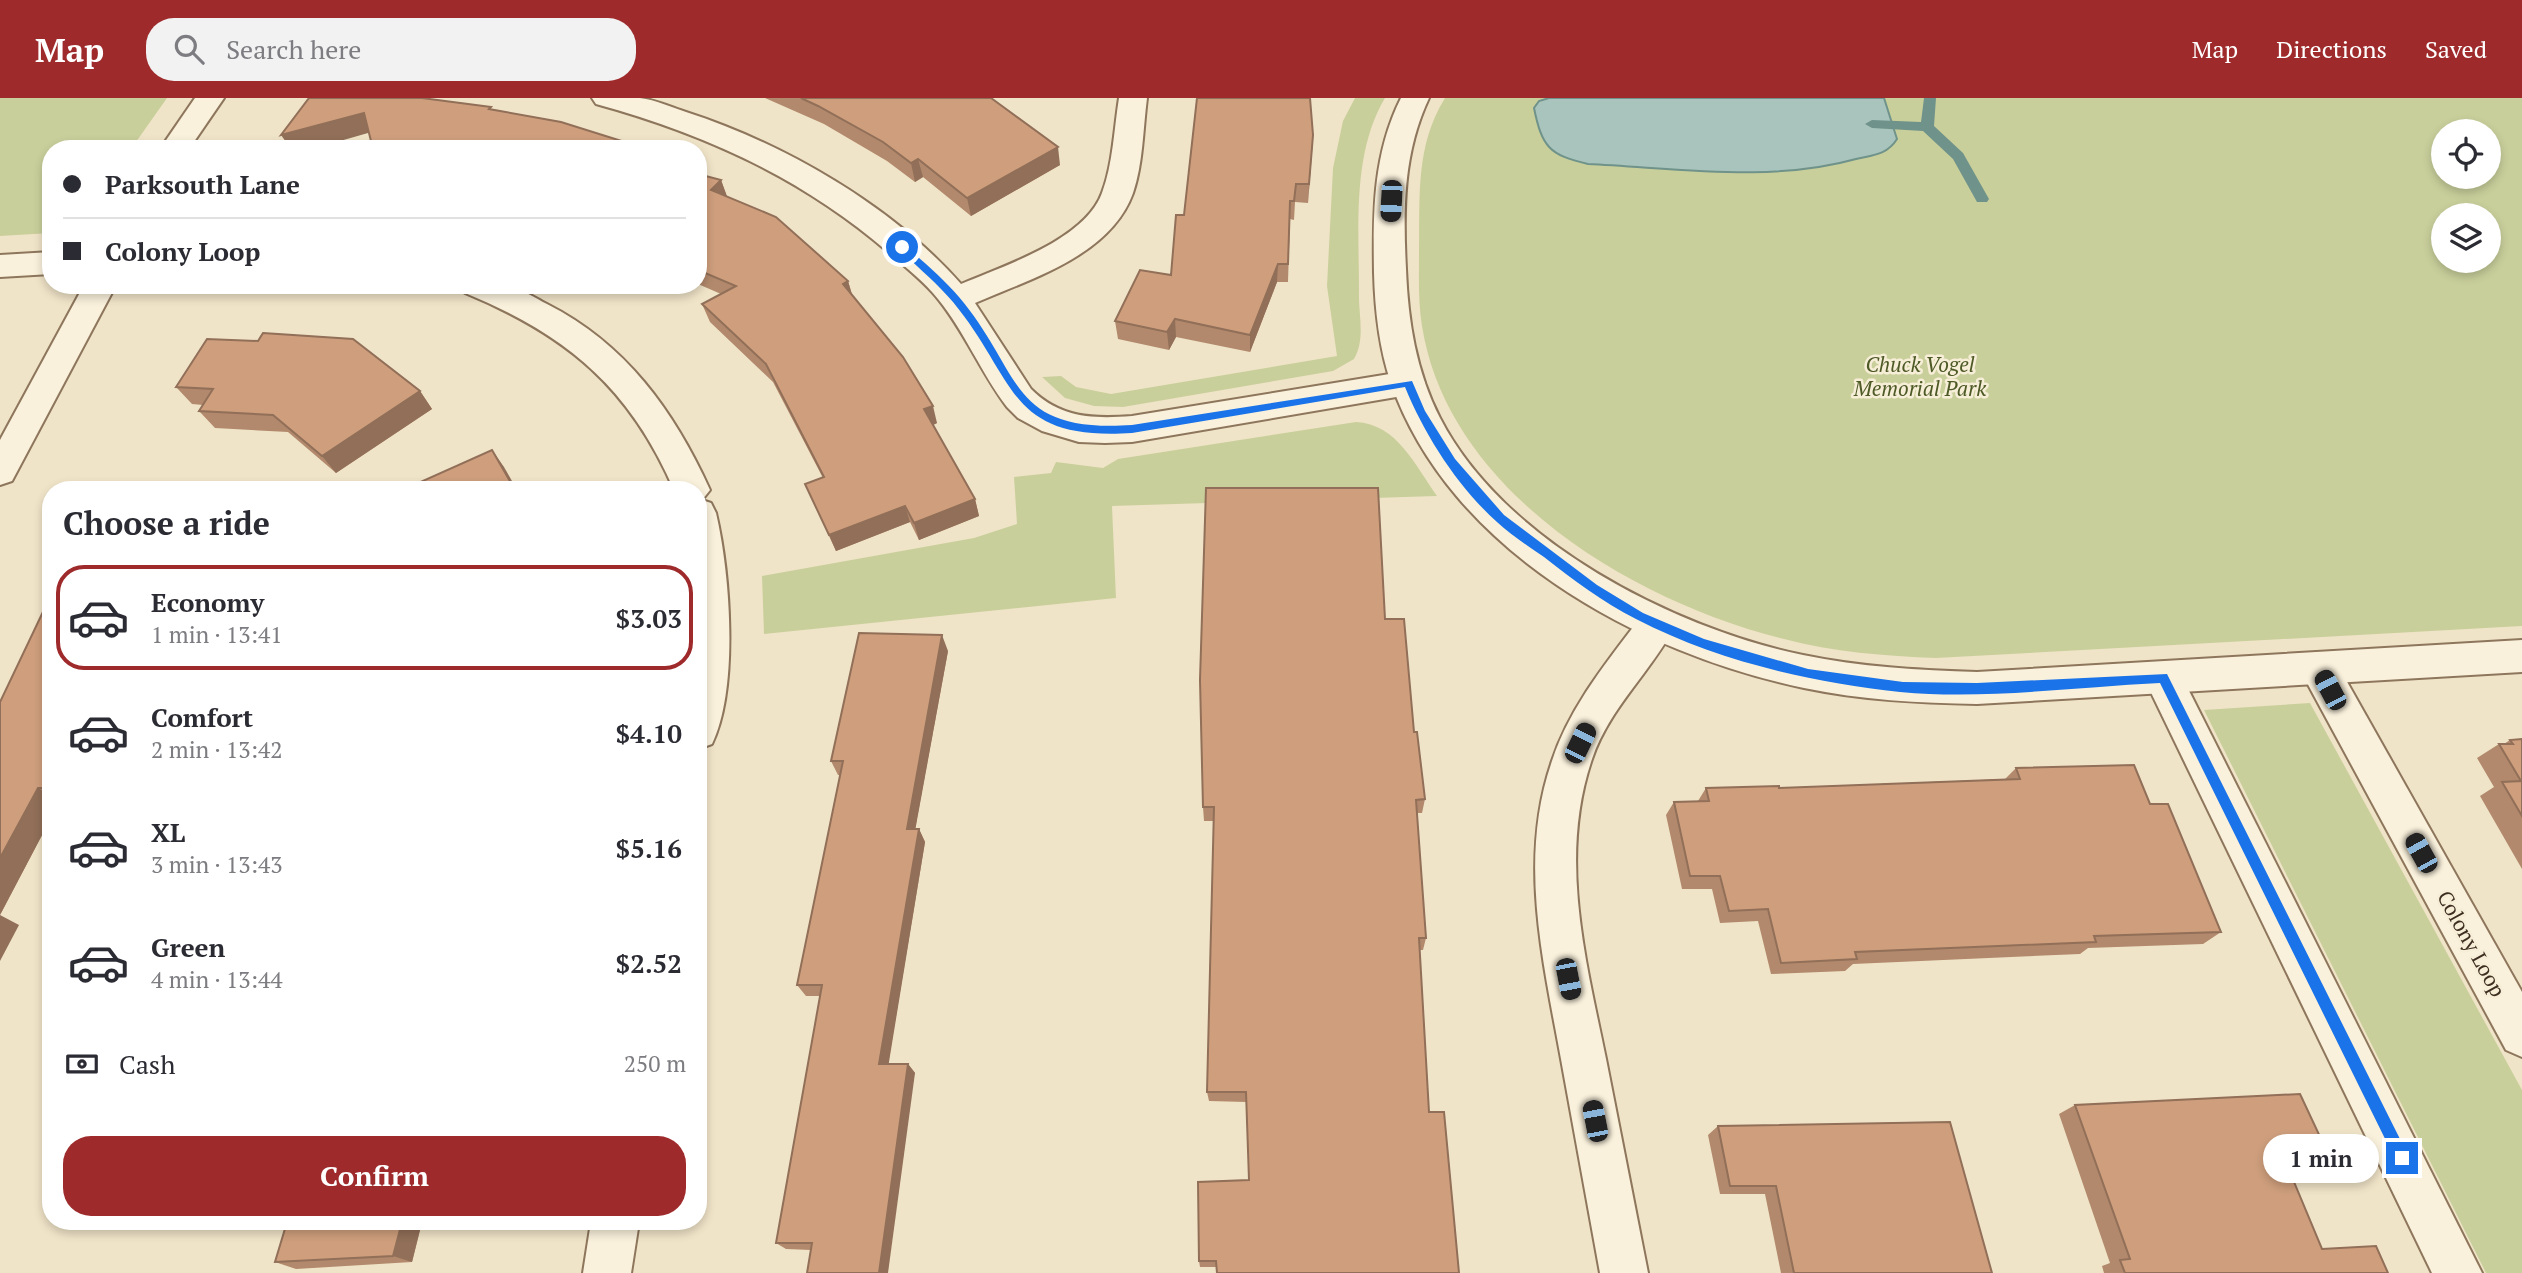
<!DOCTYPE html>
<html lang="en">
<head>
<meta charset="utf-8">
<style>
  :root { --surface:#fff; --page:#f2f2f3; --text:#2b2b33; --muted:#7c7c81; --line:#e1e1e2; --accent:#9e2a2b }
  body { margin:0; font-family:"PT Serif",serif; background:var(--page); color:var(--text); height:100vh; display:flex; flex-direction:column; font-size:26px; white-space:nowrap }
  * { box-sizing:border-box; margin:0 }
  p { font-size:23px; color:var(--muted) }
  .icon { flex:none; width:38px; height:38px; fill:none; stroke:currentColor; stroke-width:2; stroke-linecap:round; stroke-linejoin:round }
  .map { position:relative; flex:1; overflow:hidden }
  .drawer { position:absolute; left:42px; top:383px; width:665px; height:749px; display:flex; flex-direction:column; background:var(--surface); border-radius:28px; box-shadow:0 4px 10px #0003 }
  .drawer>* { flex:none }
  .top-card { position:absolute; left:42px; top:42px; width:665px; height:154px; border-radius:28px; box-shadow:0 4px 10px #0003; display:grid; align-content:center; height:154px; padding:0 21px; background:var(--surface) }
  .controls { position:absolute; left:2431px; top:21px; display:grid; gap:14px }
  .controls a { display:grid; place-items:center; width:70px; height:70px; border-radius:50%; background:var(--surface); box-shadow:0 4px 10px #0003; font-size:35px }
  .end { position:absolute; width:32px; height:32px; margin:-16px; border:9px solid #1a73e8; background:#fff; box-shadow:0 0 0 4px #fff }
  .from { border-radius:50% }
  .bubble { position:absolute; height:49px; border-radius:24px; background:var(--surface); box-shadow:0 4px 10px #0003; font-size:23px; font-weight:600; line-height:49px; text-align:center }
  .car { position:absolute; width:21px; height:42px; margin:-21px -10px; border-radius:9px; box-shadow:0 0 5px 2px #0007; background:linear-gradient(#222 24%,#8ab4d8 0 40%,#222 0 76%,#8ab4d8 0 86%,#222 0) }
  .top-card b { display:flex; align-items:center; gap:24px; height:66px; font-size:26px }
  .top-card b+b { border-top:2px solid var(--line) }
  .top-card i { width:18px; height:18px; background:var(--text) }
  ul { padding:0; list-style:none }
  li { display:flex; align-items:center; gap:21px; height:105px; margin:0 14px 10px; padding:0 7px; border:4px solid transparent; border-radius:28px }
  li div { flex:1 }
  li b { display:block; font-size:26px }
  li em { font-style:normal; font-weight:600 }
  li.selected { border-color:var(--accent) }
  li>.icon { width:63px; height:63px; stroke-width:1.5 }
  h2 { padding:0 21px; font-size:32px; line-height:84px }
  .pay { display:flex; align-items:center; gap:18px; height:77px; padding:0 21px; font-size:26px }
  .pay p { margin-inline-start:auto }
  .action { display:flex; gap:14px; margin-top:auto; padding:14px 21px }
  .action a { flex:1; height:80px; border-radius:28px; background:var(--accent); color:#fff; font-size:28px; font-weight:600; line-height:80px; text-align:center }
  header { display:flex; align-items:center; gap:42px; box-sizing:border-box; height:98px; padding:0 35px; background:var(--accent); color:#fff }
  header strong { font-size:33px }
  nav { display:flex; gap:38px; margin-inline-start:auto; font-size:24px }
  .search { width:490px; height:63px; background:var(--page); display:flex; align-items:center; gap:18px; box-sizing:border-box; padding:0 24px; border-radius:28px; color:var(--muted); font-size:26px }
  .map>svg:first-child { display:block }
</style>
</head>
<body>
<header>
<strong>Map</strong>
<div class="search"><svg class="icon" aria-label="search" viewBox="0 0 24 24"><circle cx="10" cy="10" r="6"/><path d="M15 15l6 6"/></svg>Search here</div>
<nav><a>Map</a><a>Directions</a><a>Saved</a></nav>
</header>
<div class="map">
<svg width="2522" height="1175" viewBox="0 0 2522 1175">
  <rect width="100%" height="100%" fill="#f0e4c8"/>
  <g fill="#c9cf9b" fill-rule="evenodd">
    <polygon points="0,0 167,0 131,51 51,51 51,135 0,138"/>
    <path d="M1355,0H1385C1352,55 1359,129 1359,192C1358,216 1366,240 1354,261L1333,273L1123,309L1094,308L1065,300L1042,279L1061,278L1076,289L1111,296L1337,258L1327,188L1333,70L1343,23Z"/>
    <path d="M1445,0H2522V528L1936,560C1885,558 1833,554 1784,541C1634,504 1448,394 1422,228C1418,204 1419,179 1419,154C1420,100 1415,48 1445,0ZM2443,33H2488V79H2443ZM2443,117H2488V163H2443Z"/>
    <path d="M1356,324C1397,326 1415,367 1437,398L1112,408L1116,500L764,536L762,478L974,440L1017,426L1014,379L1051,375L1056,364L1103,370L1118,361Z"/>
    <polygon points="2310,605 2522,992 2522,1175 2486,1175 2204,612"/>
  </g>
  <path fill="#a9c4bc" stroke="#6f938a" stroke-width="2" d="M1549,0H1884L1897,41C1887,57 1873,57 1856,61C1770,85 1677,70 1588,66C1549,57 1542,49 1534,10L1539,3Z"/>
  <g fill="none" stroke-linecap="round" stroke-linejoin="round">
    <polygon fill="#6f938a" fill-rule="evenodd" points="1924,0 1936,0 1934,28 1963,55 1989,101 1987,104 1977,104 1953,61 1923,33 1872,30 1865,26 1872,22 1921,24"/>
    <defs>
      <g id="minor">
        <polygon points="195,0 224,0 189,51 160,51"/>
        <path d="M592,0C607,0 625,0 640,0C656,2 671,9 686,14C785,46 892,108 961,186C1003,168 1085,142 1102,95C1113,66 1114,31 1119,0H1147C1143,31 1143,66 1133,95C1110,158 1030,181 975,205L1031,291C1060,320 1093,321 1132,318L1408,273L1420,276L1425,285L1420,294L1408,297L1132,344L1105,345L1079,344L1042,333L1018,320L1007,309C981,275 965,234 938,201C924,183 905,169 888,154C802,80 705,36 596,6Z"/>
        <polygon points="51,154 51,176 0,179 0,157"/>
        <polygon points="84,187 116,187 12,383 0,387 0,342"/>
        <path d="M460,187C475,187 494,184 509,188C522,191 535,200 547,206C626,246 674,313 710,392L702,402L711,405L716,415C730,475 739,590 712,646L698,651V392H674C630,290 567,237 465,195Z"/>
        <path d="M1657,511L1670,515L1676,526C1652,573 1609,610 1592,661C1558,760 1586,863 1606,961C1620,1032 1634,1104 1648,1175H1600C1587,1104 1574,1032 1561,961C1543,862 1518,761 1552,663C1570,608 1609,561 1644,515Z"/>
        <polygon points="2319,554 2333,559 2522,894 2522,959 2506,952 2305,581 2300,570 2305,559"/>
        <polygon points="2163,564 2177,569 2482,1175 2432,1175 2144,580 2149,569"/>
        <polygon points="591,1124 639,1124 631,1175 583,1175"/>
      </g>
      <path id="tertiary" d="M1401,0H1429C1403,55 1403,112 1406,171C1408,223 1416,273 1440,320C1503,443 1673,530 1803,557C1860,569 1919,572 1977,574L2522,542V574L1977,606C1919,605 1861,602 1804,590C1638,555 1450,453 1391,285C1379,250 1375,212 1374,175C1373,114 1373,56 1401,0Z"/>
    </defs>
    <use href="#minor" stroke="#8d765c" stroke-width="4"/>
    <use href="#tertiary" stroke="#8d765c" stroke-width="4"/>
    <use href="#minor" fill="#faf1dc" fill-rule="evenodd"/>
    <use href="#tertiary" fill="#faf1dc" fill-rule="evenodd"/>
  </g>
  <g fill="#b2896c">
    <polygon points="765,0 991,0 1060,67 971,118 923,79 915,84 887,63 824,26"/>
    <polygon points="1313,37 1308,105 1295,104 1294,122 1290,121 1288,184 1277,184 1250,254 1176,239 1169,252 1118,241 1115,223 1171,177"/>
    <polygon points="698,76 721,82 727,99 848,183 852,196 937,325 933,327 975,401 979,418 919,442 910,424 836,453 805,386 823,380 773,284 710,224 702,206 721,196 698,186"/>
    <polygon points="176,289 420,293 432,311 336,375 288,334 215,330 199,313 203,307 192,306"/>
    <polygon points="51,497 51,720 0,817"/>
    <polygon points="1385,521 1425,701 1422,715 1417,715 1426,840 1423,852 1419,852 1216,1169 1200,1169 1199,1163 1249,1082 1246,1004 1209,1003 1207,994 1214,723 1204,723 1203,709"/>
    <polygon points="948,553 915,731 919,731 925,744 888,966 908,966 915,975 811,1152 786,1151 776,1145 820,898 806,898 797,887 841,677 838,677 831,663"/>
    <polygon points="2522,641 2522,771 2480,698 2494,689 2477,660 2499,646 2504,646 2510,642"/>
    <polygon points="2016,670 2150,706 2221,834 2203,846 2088,850 2080,856 1853,866 1845,873 1771,876 1758,823 1720,825 1712,791 1682,791 1666,717 1674,704 1698,703 1706,690 1779,690 2005,681"/>
    <polygon points="2075,1007 2323,1045 2301,1054 2282,1055 2322,1151 2388,1175 2104,1175 2102,1168 2110,1165 2059,1016"/>
    <polygon points="1718,1028 1992,1175 1781,1175 1765,1096 1720,1096 1708,1037"/>
    <polygon points="287,1124 422,1124 412,1164 296,1171 275,1164"/>
  </g>
  <g fill="#916f58">
    <polygon points="364,15 375,33 312,51 291,51 281,37"/>
    <polygon points="1313,37 1312,55 1308,105 1309,86"/>
    <polygon points="1058,49 1060,67 971,118 967,100"/>
    <polygon points="918,61 923,79 915,84 911,65"/>
    <polygon points="721,82 728,101 711,92"/>
    <polygon points="1278,166 1277,184 1250,254 1250,237"/>
    <polygon points="848,183 853,201 843,186"/>
    <polygon points="1175,221 1176,239 1169,252 1167,234"/>
    <polygon points="420,293 432,311 336,375 322,358"/>
    <polygon points="933,308 937,325 929,329 924,311"/>
    <polygon points="492,352 504,369 517,392 515,392"/>
    <polygon points="975,401 979,418 919,442 914,425"/>
    <polygon points="905,408 910,424 836,453 829,437"/>
    <polygon points="942,537 948,553 913,744 907,731"/>
    <polygon points="38,690 51,698 51,720 0,817 0,760"/>
    <polygon points="919,731 925,744 887,976 879,966"/>
    <polygon points="0,817 19,827 0,863"/>
    <polygon points="908,966 915,975 888,1175 879,1175"/>
    <polygon points="402,1124 422,1124 412,1164 393,1158"/>
  </g>
  <g fill="#cf9f7d" stroke="#916f58" stroke-width="2">
    <polygon points="309,0 422,0 491,9 489,11 561,24 647,51 373,51 364,15 281,37"/>
    <polygon points="801,0 991,0 1058,49 967,100 918,61 911,65 883,44 818,8"/>
    <polygon points="1197,0 1310,0 1313,37 1309,86 1296,86 1294,103 1290,103 1288,166 1278,166 1250,237 1175,221 1167,234 1115,223 1140,172 1171,177 1176,117 1184,117"/>
    <polygon points="698,76 721,82 711,92 776,119 848,183 843,186 903,259 933,308 924,311 975,401 914,425 905,408 829,437 805,386 824,379 766,266 702,206 736,188 698,172"/>
    <polygon points="263,235 353,241 420,293 322,358 273,317 199,313 213,291 176,289 207,241 258,243"/>
    <polygon points="492,352 515,392 409,392 407,390"/>
    <polygon points="1206,390 1378,390 1385,521 1404,521 1414,634 1417,634 1425,701 1416,702 1426,840 1419,840 1429,1014 1444,1014 1459,1175 1217,1175 1216,1163 1199,1163 1198,1084 1249,1082 1246,994 1207,994 1214,709 1203,709 1200,582"/>
    <polygon points="51,497 51,690 38,690 0,760 0,604"/>
    <polygon points="859,535 942,537 907,731 919,731 879,966 908,966 879,1175 807,1175 812,1145 776,1145 822,887 797,887 843,663 831,663"/>
    <polygon points="2522,641 2522,718 2502,684 2521,683 2499,646 2513,646 2510,642"/>
    <polygon points="2134,667 2150,706 2168,706 2221,834 2094,838 2096,844 1855,854 1857,861 1781,865 1768,811 1729,813 1720,778 1690,778 1674,704 1709,703 1706,690 1779,688 1779,690 2020,681 2016,670"/>
    <polygon points="2300,996 2323,1045 2279,1048 2322,1151 2376,1148 2388,1175 2125,1175 2120,1162 2130,1161 2075,1007"/>
    <polygon points="1950,1024 1992,1175 1794,1175 1776,1088 1730,1088 1718,1028"/>
    <polygon points="287,1124 402,1124 393,1158 275,1164"/>
  </g>
  <path fill="#1a73e8" d="M899,147H905C923,164 943,180 959,199C1024,276 1007,335 1132,327L1412,283L1425,313L1455,361L1504,417L1597,487L1643,515L1704,541L1808,571L1903,584L1977,585L2167,576L2407,1055V1065H2397L2160,585C2075,589 1985,602 1900,594C1810,584 1717,563 1636,521C1603,504 1573,482 1544,459C1528,448 1511,437 1497,424C1458,389 1425,338 1405,289L1132,335C1006,343 1018,283 953,204C937,185 916,168 899,151Z"/>
  <g text-anchor="middle" stroke-width="5" stroke-linejoin="round" paint-order="stroke">
    <g font-size="21" font-style="italic" fill="#4d5a26" stroke="#f7eed8">
      <text x="1920" y="274">Chuck Vogel<tspan x="1920" dy="24">Memorial Park</tspan></text>
    </g>
    <g font-size="21" fill="#3d2e20" stroke="#f7eed8">
      <text transform="translate(2471 846) rotate(61)" y="7">Colony Loop</text>
    </g>
  </g>
</svg>
<div class="controls">
<a><svg class="icon" aria-label="locate" viewBox="0 0 24 24"><circle cx="12" cy="12" r="6"/><path d="M12 2v4M12 18v4M2 12h4M18 12h4"/></svg></a>
<a><svg class="icon" aria-label="layers" viewBox="0 0 24 24"><path d="M12 4l9 5-9 5-9-5zM3 14l9 5 9-5"/></svg></a>
</div>
<i class="end from" style="left:902px;top:149px"></i>
<i class="end" style="left:2402px;top:1060px"></i>
<div class="bubble" style="left:2263px;top:1036px;width:116px">1 min</div>
<i class="car" style="left:1391px;top:103px;rotate:183deg"></i>
<i class="car" style="left:2330px;top:592px;rotate:332deg"></i>
<i class="car" style="left:1580px;top:645px;rotate:26deg"></i>
<i class="car" style="left:2421px;top:755px;rotate:331deg"></i>
<i class="car" style="left:1568px;top:881px;rotate:169deg"></i>
<i class="car" style="left:1595px;top:1023px;rotate:349deg"></i>
<div class="top-card">
<b><i class="from"></i>Parksouth Lane</b>
<b><i></i>Colony Loop</b>
</div>
<section class="drawer">
<h2>Choose a ride</h2>
<ul>
<li class="selected"><svg class="icon" aria-label="car" viewBox="0 0 24 24"><path d="M5 17H2v-5l4-1 3-4h7l3 4 3 1v5h-3M9 17h6M6 11h13"/><circle cx="7" cy="17" r="2"/><circle cx="17" cy="17" r="2"/></svg><div><b>Economy</b><p>1 min · 13:41</p></div><em>$3.03</em></li>
<li><svg class="icon" aria-label="car" viewBox="0 0 24 24"><path d="M5 17H2v-5l4-1 3-4h7l3 4 3 1v5h-3M9 17h6M6 11h13"/><circle cx="7" cy="17" r="2"/><circle cx="17" cy="17" r="2"/></svg><div><b>Comfort</b><p>2 min · 13:42</p></div><em>$4.10</em></li>
<li><svg class="icon" aria-label="car" viewBox="0 0 24 24"><path d="M5 17H2v-5l4-1 3-4h7l3 4 3 1v5h-3M9 17h6M6 11h13"/><circle cx="7" cy="17" r="2"/><circle cx="17" cy="17" r="2"/></svg><div><b>XL</b><p>3 min · 13:43</p></div><em>$5.16</em></li>
<li><svg class="icon" aria-label="car" viewBox="0 0 24 24"><path d="M5 17H2v-5l4-1 3-4h7l3 4 3 1v5h-3M9 17h6M6 11h13"/><circle cx="7" cy="17" r="2"/><circle cx="17" cy="17" r="2"/></svg><div><b>Green</b><p>4 min · 13:44</p></div><em>$2.52</em></li>
</ul>
<div class="pay"><svg class="icon" aria-label="cash" viewBox="0 0 24 24"><path d="M3 7h18v10H3z"/><circle cx="12" cy="12" r="2"/></svg>Cash<p>250 m</p></div>
<div class="action"><a>Confirm</a></div>
</section>
</div>
</body>
</html>
